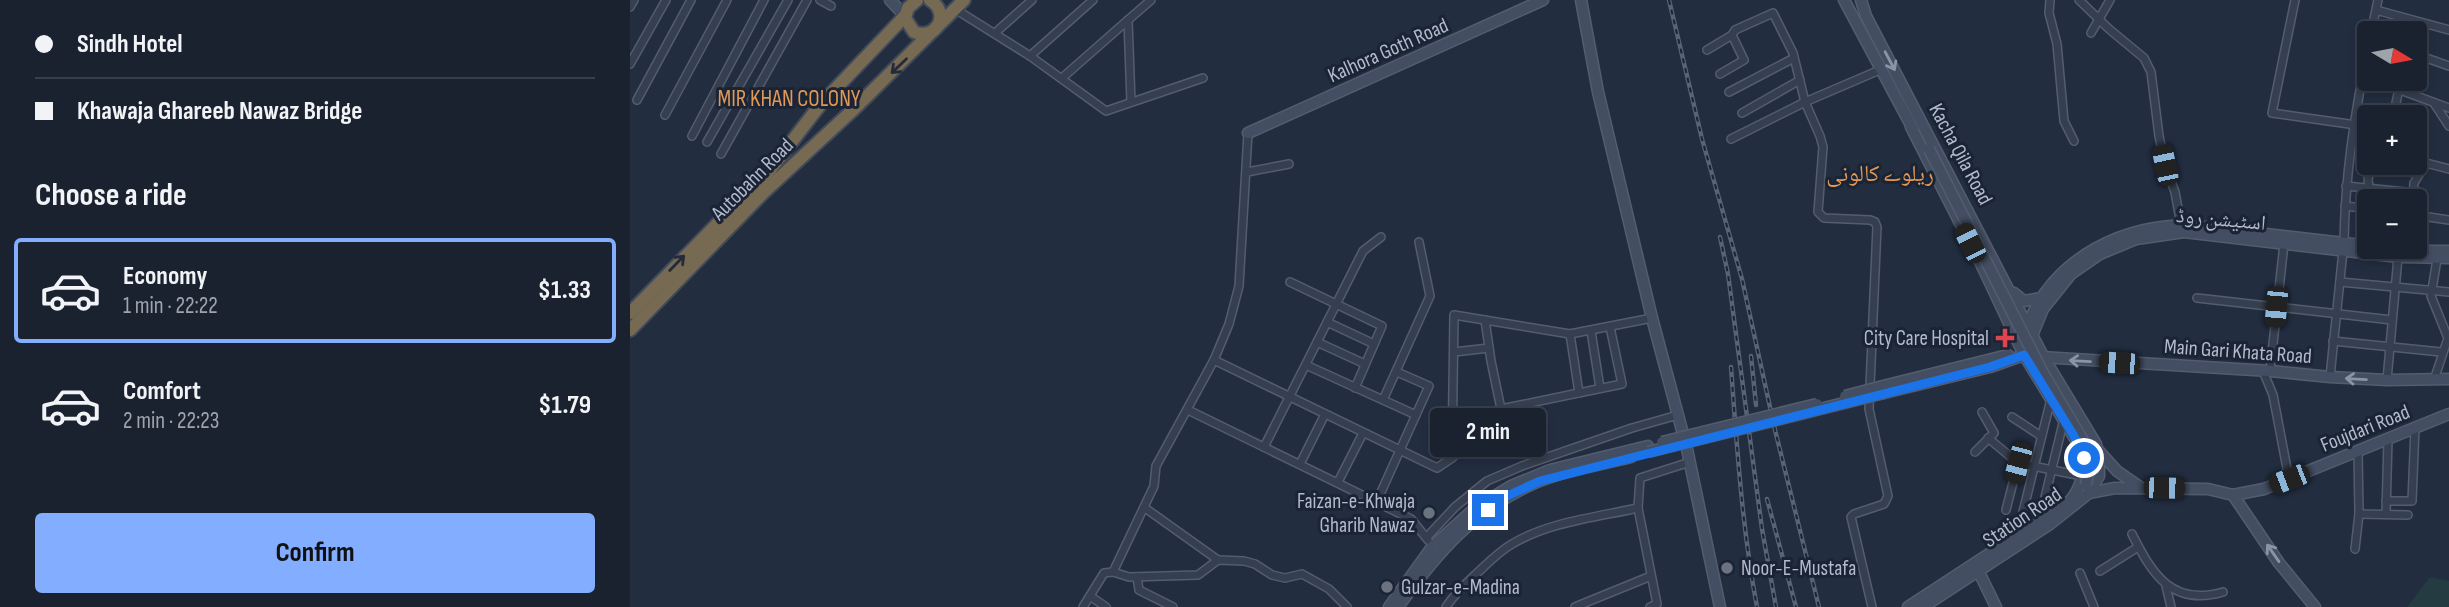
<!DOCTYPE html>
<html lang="en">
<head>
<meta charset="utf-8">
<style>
  :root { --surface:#1a2230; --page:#272f3c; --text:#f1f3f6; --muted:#9fa4ab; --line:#383f4c; --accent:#83adff }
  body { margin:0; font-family:"Sofia Sans Condensed","Noto Naskh Arabic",sans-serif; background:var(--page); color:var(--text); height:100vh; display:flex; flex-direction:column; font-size:26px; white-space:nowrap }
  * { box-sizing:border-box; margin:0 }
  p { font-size:23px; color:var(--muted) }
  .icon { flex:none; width:38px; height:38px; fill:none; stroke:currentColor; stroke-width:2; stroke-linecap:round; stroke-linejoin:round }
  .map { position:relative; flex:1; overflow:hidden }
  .side { display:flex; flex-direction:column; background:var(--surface); width:630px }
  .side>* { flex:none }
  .guide { display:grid; align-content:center; height:154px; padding:0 35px; background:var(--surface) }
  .needle { width:46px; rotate:100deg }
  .buttons { position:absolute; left:1727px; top:21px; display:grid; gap:14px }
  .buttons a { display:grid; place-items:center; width:70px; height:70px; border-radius:7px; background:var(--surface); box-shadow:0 4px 10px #0003,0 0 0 2px var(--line); font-size:35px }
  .end { position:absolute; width:32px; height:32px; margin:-16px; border:9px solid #1a73e8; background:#fff; box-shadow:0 0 0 4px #fff }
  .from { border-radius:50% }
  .bubble { position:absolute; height:49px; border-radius:7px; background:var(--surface); box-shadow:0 4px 10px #0003,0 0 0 2px var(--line); font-size:23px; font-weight:700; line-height:49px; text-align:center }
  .car { position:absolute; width:21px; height:42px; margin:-21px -10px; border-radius:9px; box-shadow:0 0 5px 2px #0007; background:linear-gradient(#222 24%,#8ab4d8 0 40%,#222 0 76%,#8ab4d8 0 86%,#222 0) }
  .guide b { display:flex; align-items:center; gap:24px; height:66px; font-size:26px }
  .guide b+b { border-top:2px solid var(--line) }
  .guide i { width:18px; height:18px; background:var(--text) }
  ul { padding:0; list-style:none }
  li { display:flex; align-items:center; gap:21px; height:105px; margin:0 14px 10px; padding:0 21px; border:4px solid transparent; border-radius:7px }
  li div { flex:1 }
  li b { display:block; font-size:26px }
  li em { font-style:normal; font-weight:700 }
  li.on { border-color:var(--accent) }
  li>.icon { width:63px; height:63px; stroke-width:1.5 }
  h2 { padding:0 35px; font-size:32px; line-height:84px }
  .button { display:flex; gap:14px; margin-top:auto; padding:14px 35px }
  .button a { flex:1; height:80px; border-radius:7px; background:var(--accent); color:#111; font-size:28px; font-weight:700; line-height:80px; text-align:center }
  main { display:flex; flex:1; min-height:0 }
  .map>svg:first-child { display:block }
</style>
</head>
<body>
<main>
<section class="side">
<div class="guide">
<b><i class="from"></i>Sindh Hotel</b>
<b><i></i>Khawaja Ghareeb Nawaz Bridge</b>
</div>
<h2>Choose a ride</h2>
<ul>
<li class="on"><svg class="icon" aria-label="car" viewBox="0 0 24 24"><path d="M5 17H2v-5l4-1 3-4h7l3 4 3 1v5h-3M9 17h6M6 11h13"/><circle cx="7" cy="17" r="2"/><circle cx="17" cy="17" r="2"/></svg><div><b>Economy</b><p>1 min · 22:22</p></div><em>$1.33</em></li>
<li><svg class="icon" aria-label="car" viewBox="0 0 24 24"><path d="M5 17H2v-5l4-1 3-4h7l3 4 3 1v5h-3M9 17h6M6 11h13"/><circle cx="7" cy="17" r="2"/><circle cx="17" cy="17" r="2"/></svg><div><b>Comfort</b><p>2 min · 22:23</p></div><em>$1.79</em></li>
</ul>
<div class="button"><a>Confirm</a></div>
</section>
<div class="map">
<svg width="1819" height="607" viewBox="0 0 1819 607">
  <rect width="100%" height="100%" fill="#222d40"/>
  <polygon fill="#243c41" points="1800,577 1819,581 1819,607 1777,607"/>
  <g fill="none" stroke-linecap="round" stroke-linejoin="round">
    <defs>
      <g id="street">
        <polyline points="190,0 201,6"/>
        <polyline points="1420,0 1419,13 1427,44 1434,121 1444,141"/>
        <polyline points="1449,0 1479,29 1514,58 1521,72 1529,136 1535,165 1545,192 1551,225"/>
        <polyline points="1665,0 1642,113 1740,127"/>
        <polyline points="0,7 4,0"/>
        <polyline points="325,9 400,56 476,111 573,78"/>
        <polyline points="1746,10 1819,30"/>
        <polyline points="365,33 402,0"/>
        <polyline points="1461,33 1480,0"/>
        <polyline points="1741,33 1748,0"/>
        <polyline points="1077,50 1102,35 1105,30 1143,13 1163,53 1175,102 1252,69"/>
        <polyline points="1785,54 1819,66"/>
        <polyline points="400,56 463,0"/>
        <polyline points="0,64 36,0"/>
        <polyline points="1090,74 1114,60 1102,35"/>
        <polyline points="1732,76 1819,108"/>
        <polyline points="432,78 498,20"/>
        <polyline points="1099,92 1164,58"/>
        <polyline points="7,100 61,0"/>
        <polyline points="501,102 498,20 521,0"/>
        <polyline points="1804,103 1819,126"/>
        <polyline points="1112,113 1170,80"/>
        <polyline points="35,115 97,0"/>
        <polyline points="1763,117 1769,89"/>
        <polyline points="618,133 609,286 599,324 584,360 526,466 524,486 483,572 499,577 568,575 588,560 614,561 625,564 642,575 655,578 672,574 699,589 717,607"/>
        <polyline points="62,136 134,0"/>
        <polyline points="1101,139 1175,102 1190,136 1193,147 1188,212 1194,218 1240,220 1245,222 1247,227 1239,409 1258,496 1254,504 1224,514 1221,517 1242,607"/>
        <polyline points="77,142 158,0"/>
        <polyline points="91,154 177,0"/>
        <polyline points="1785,154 1796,163"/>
        <polyline points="617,172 659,164"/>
        <polyline points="1716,186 1785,193"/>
        <polyline points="1739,190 1738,178 1745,163"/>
        <polyline points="1783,201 1784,183 1796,163 1819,169"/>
        <polyline points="1715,206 1740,209"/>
        <polyline points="1785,215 1819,220"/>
        <path d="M1714,242C1715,174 1725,108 1740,41"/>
        <polyline points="660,282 752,326 725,388"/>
        <polyline points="1710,282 1819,292"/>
        <polyline points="1567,298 1762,320"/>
        <polyline points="855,320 861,361 871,409"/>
        <polyline points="697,322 744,344"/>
        <polyline points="961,331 970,388"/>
        <polyline points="940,334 949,393"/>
        <polyline points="1703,341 1811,352"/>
        <polyline points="687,342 735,364"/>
        <polyline points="824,352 859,348"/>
        <polyline points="584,360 807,468 822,458 871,409 992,384 980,327"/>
        <polyline points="676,365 786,415"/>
        <polyline points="1633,371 1643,395 1659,479"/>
        <polyline points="1640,371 1654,244"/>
        <polyline points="1700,377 1713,251"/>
        <polyline points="1757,380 1768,257"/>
        <polyline points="1804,380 1818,338 1801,296 1807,259"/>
        <polyline points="753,400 800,296 789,242"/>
        <polyline points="558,410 781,519 798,540"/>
        <polyline points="1382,417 1411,436"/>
        <polyline points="1358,438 1388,463 1452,476"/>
        <polyline points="634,447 733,251 751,237"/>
        <polyline points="1345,452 1364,433 1352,412"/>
        <polyline points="822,458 824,315 940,334 1022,318"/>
        <polyline points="670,464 695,414"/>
        <polyline points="708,482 733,433"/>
        <polyline points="747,501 799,386 767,372"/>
        <polyline points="1756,501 1782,501 1785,428"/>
        <polyline points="515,508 588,560"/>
        <polyline points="1376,510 1388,463"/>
        <polyline points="1729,514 1778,515"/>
        <polyline points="1756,514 1758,439"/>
        <polyline points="1409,522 1434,419"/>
        <path d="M1502,534C1522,574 1542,607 1593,592"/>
        <polyline points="1387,536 1421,399"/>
        <polyline points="797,537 825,507 857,481 892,466 1002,428 1048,415"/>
        <polyline points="1725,549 1729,514 1728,451"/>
        <polyline points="1470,571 1508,547"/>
        <polyline points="1450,573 1464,607"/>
        <polyline points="507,577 509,590 543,607"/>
        <polyline points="1536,586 1541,607"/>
        <polyline points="460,596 476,607"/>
        <polyline points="453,607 474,573 483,572"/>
        <path d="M816,607C824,595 834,585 845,575C857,564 868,552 882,544C919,522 967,517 1008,508"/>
        <polyline points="945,607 1021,576"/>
        <polyline points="1020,607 1027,604 1008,508 1010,478 1060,462"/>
      </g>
      <g id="secondary">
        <polyline points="260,0 275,16"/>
        <polyline points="951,0 968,92 1022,318 1057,449 1090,607"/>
        <polyline points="1214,0 1283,129"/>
        <polyline points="1231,0 1236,16 1414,358 1466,444 1469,457 1469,476 1459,493 1420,524 1293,607"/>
        <polyline points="618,133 913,0"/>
        <polyline points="1744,247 1776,251 1819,251"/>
        <polyline points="1384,293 1394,301 1411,298"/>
        <path d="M1397,328C1420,259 1497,221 1566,226L1740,246"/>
        <polyline points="1411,357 1640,371 1700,377 1757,380 1819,379"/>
        <polyline points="1253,386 1378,355"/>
        <polyline points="1254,393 1360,367 1394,355 1413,309 1441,274 1470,254 1506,239 1554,232 1768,257 1819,258"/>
        <polyline points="1469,451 1487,471 1510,487"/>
        <polyline points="1459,493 1485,488 1578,489 1603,495 1634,489 1819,414"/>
        <polyline points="1603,495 1649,563 1685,607"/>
        <polyline points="1345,564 1366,607"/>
        <polyline points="759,607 802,547 845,508 881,486 920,470 1018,446"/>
        <path d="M768,607C807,553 844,509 907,482C936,470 970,465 1001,457"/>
        <path d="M1278,607L1440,501C1452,487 1456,468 1452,450L1394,355L1353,268L1281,127"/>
      </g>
      <g id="highway">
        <path d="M287,0L278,8L275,18L284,32C307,41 321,13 300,0"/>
        <polyline points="0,313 140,170 190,105 275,16"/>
        <polyline points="0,330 134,192 225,108 334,0"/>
      </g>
    </defs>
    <use href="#street" stroke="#545d6e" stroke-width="10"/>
    <use href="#secondary" stroke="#545d6e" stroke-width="13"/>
    <use href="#highway" stroke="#414a5b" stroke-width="16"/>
    <use href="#street" stroke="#363f50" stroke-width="7"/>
    <use href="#secondary" stroke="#434e63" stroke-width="10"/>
    <use href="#highway" stroke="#776a52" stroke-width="12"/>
    <defs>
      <g id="rail">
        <polyline points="1039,0 1072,139 1112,279 1145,430 1189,607"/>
        <polyline points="1090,237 1098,274 1132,529 1146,607"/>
        <polyline points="1121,356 1126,405"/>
        <path d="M1101,367C1107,447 1112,528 1127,607"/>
        <polyline points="1137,499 1166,607"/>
      </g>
    </defs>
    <use href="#rail" stroke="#576377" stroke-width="4.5"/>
    <use href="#rail" stroke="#1b2435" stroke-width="2" stroke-dasharray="5" stroke-linecap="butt"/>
    <defs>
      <g id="secondary-bridge">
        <polyline points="1299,149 1413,373 1455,444 1459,467 1456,485"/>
        <polyline points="1215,396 1253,386"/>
        <polyline points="1032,442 1187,404"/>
        <polyline points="1018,452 1254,393"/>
      </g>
    </defs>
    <use href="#secondary-bridge" stroke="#545d6e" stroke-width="13" stroke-linecap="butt"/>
    <use href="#secondary-bridge" stroke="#434e63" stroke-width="10"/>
  </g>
  <defs><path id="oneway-shaft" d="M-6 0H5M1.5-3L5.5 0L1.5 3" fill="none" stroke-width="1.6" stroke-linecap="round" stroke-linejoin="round" transform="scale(1.75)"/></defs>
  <g stroke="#8b94a7">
    <use href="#oneway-shaft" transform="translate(1260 61) rotate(62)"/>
    <use href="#oneway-shaft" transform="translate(1450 361) rotate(-177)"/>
    <use href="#oneway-shaft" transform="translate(1726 379) rotate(-177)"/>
    <use href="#oneway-shaft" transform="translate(1643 553) rotate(-125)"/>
  </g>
  <g stroke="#242b38">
    <use href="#oneway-shaft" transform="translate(269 66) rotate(136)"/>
    <use href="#oneway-shaft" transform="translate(47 263) rotate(-46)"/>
  </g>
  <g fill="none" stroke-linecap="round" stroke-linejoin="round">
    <polyline stroke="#1a73e8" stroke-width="9" points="858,510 875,497 910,481 1360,367 1394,355 1444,436 1454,458"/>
  </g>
  <path fill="#e0444e" stroke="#1b2435" stroke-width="2.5" d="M1371.5 327.5h7v7h7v7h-7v7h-7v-7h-7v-7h7z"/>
  <g fill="#6b7280" stroke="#1b2435" stroke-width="2.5">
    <circle cx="799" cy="513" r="7"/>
    <circle cx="1097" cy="568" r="7"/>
    <circle cx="757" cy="587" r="7"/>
  </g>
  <g text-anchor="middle" stroke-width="6" stroke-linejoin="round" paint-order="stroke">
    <g font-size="21" fill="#b2bacb" stroke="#1b2435">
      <text transform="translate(758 50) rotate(-24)" y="7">Kalhora Goth Road</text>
      <text transform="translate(1331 154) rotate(62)" y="7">Kacha Qila Road</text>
      <text transform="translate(122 179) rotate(-45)" y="7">Autobahn Road</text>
      <text transform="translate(1591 219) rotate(5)" y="7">اسٹیشن روڈ</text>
      <text transform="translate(1608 351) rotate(4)" y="7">Main Gari Khata Road</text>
      <text transform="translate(1735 428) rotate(-22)" y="7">Foujdari Road</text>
      <text transform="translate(1392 517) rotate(-34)" y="7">Station Road</text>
    </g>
    <g font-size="21" fill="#b2bacb" stroke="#1b2435" text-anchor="end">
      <text x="1359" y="345">City Care Hospital</text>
      <text x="785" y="508">Faizan-e-Khwaja<tspan x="785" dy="24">Gharib Nawaz</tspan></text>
      <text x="1111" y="575" text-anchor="start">Noor-E-Mustafa</text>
      <text x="771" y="594" text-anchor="start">Gulzar-e-Madina</text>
    </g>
    <g font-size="23" fill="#df9958" stroke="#1b2435">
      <text x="159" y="106">MIR KHAN COLONY</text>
      <text x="1250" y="181">ریلوے کالونی</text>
    </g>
  </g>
</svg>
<div class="buttons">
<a><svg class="needle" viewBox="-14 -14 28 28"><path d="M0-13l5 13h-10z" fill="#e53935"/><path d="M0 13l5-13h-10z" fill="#9fa4ab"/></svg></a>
<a>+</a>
<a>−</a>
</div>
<i class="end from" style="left:1454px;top:458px"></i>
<i class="end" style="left:858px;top:510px"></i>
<div class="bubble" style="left:800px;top:408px;width:116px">2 min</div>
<i class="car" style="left:1535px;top:165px;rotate:348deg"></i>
<i class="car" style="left:1340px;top:243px;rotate:333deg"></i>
<i class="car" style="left:1646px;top:307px;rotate:185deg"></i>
<i class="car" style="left:1489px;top:363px;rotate:274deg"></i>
<i class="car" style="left:1388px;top:463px;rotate:195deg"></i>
<i class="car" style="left:1659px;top:479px;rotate:249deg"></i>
<i class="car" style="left:1534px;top:488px;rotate:91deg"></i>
</div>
</main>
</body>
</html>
